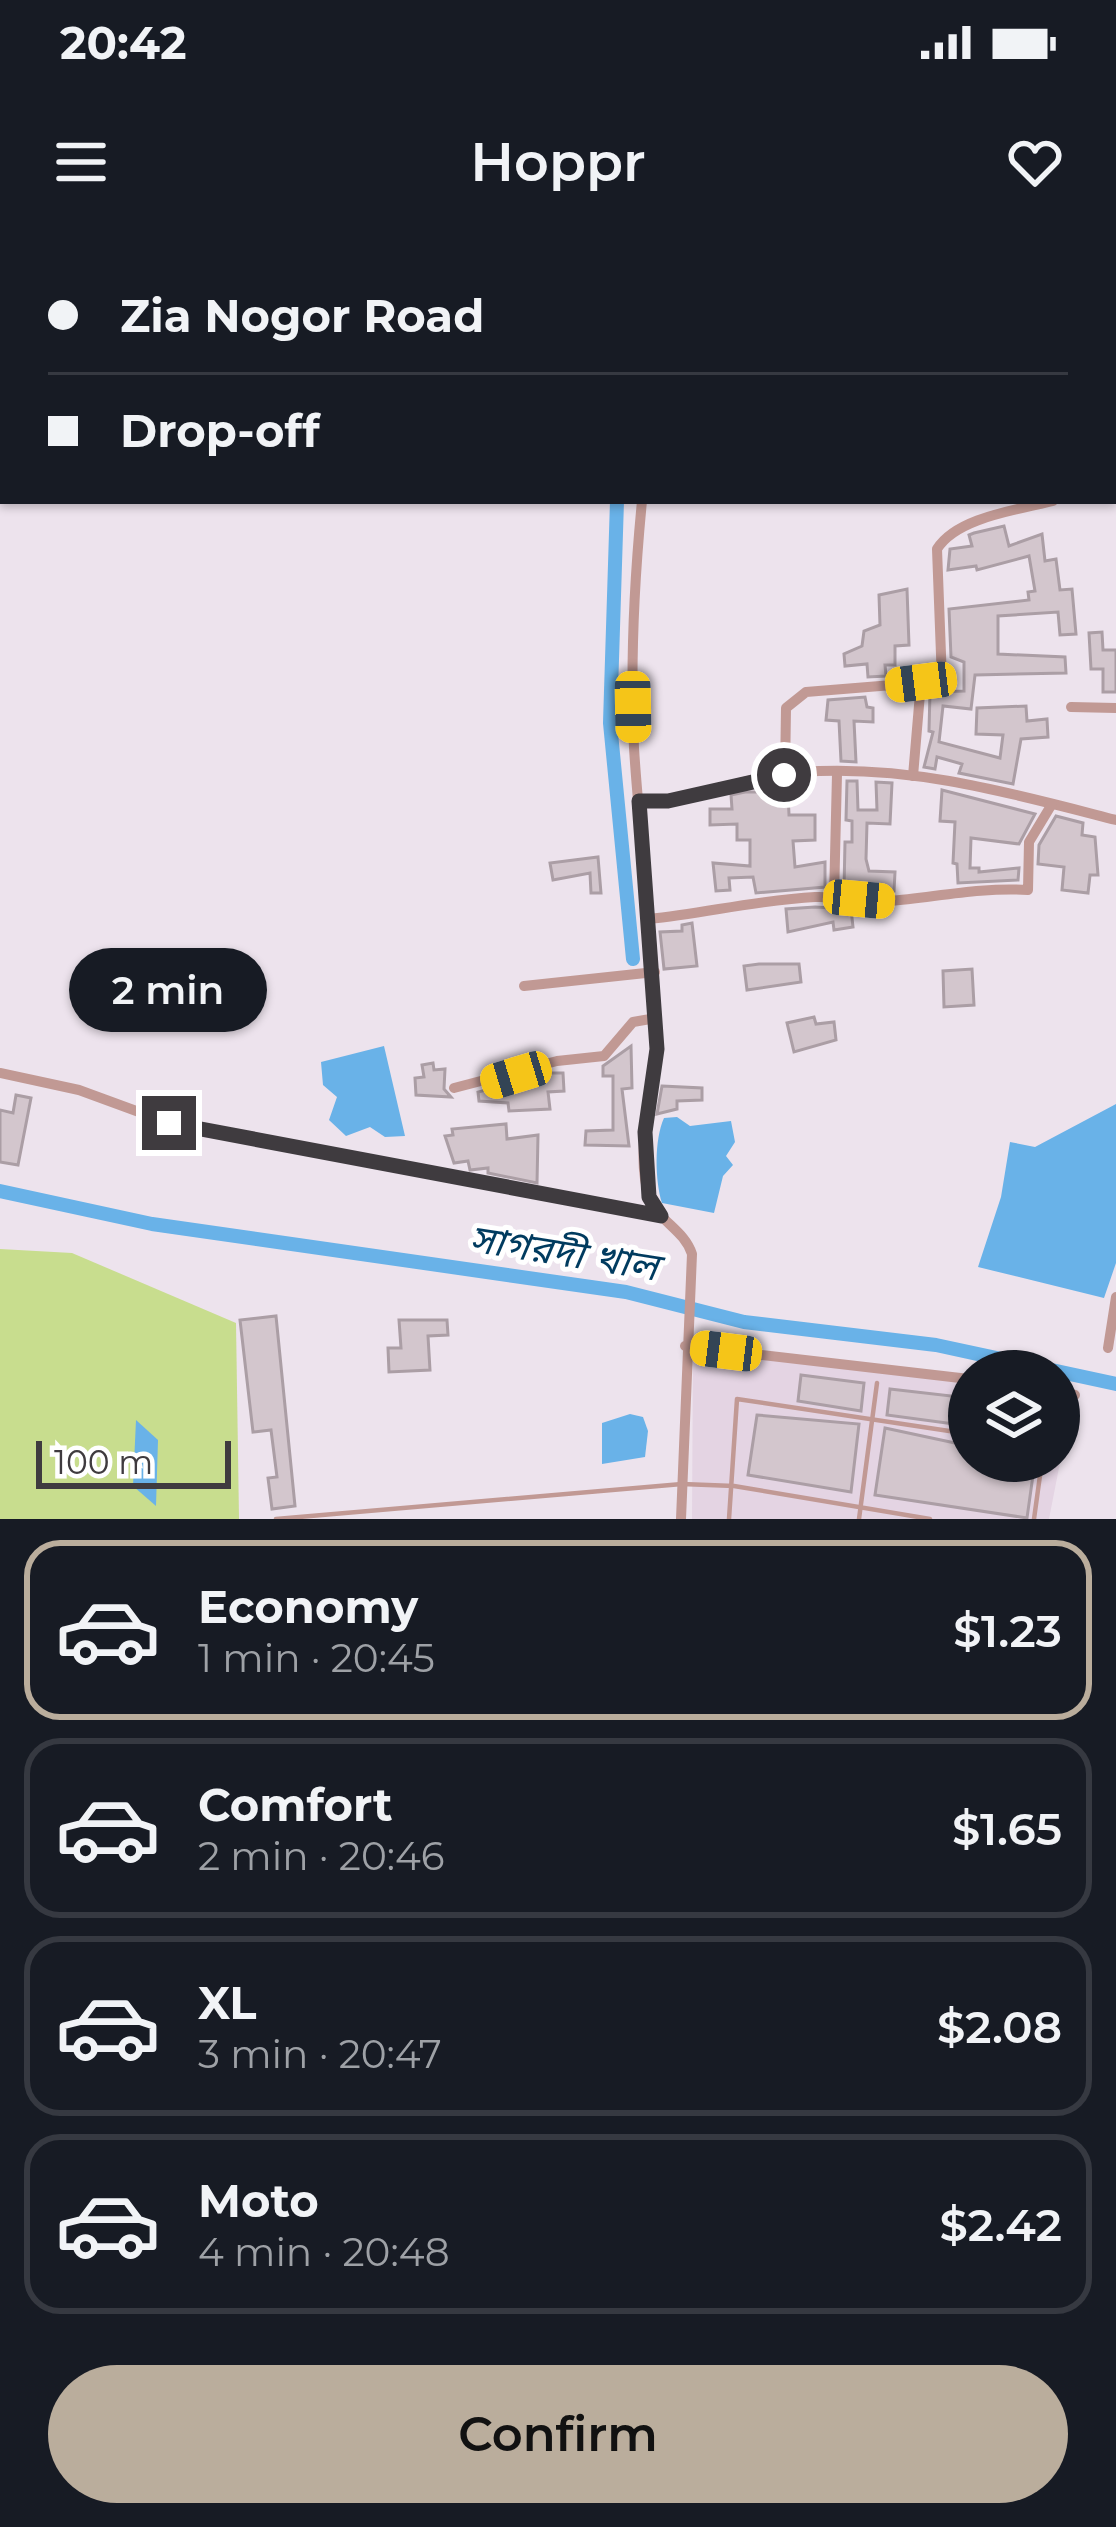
<!DOCTYPE html>
<html lang="en">
<head>
<meta charset="utf-8">
<style>
  :root { --surface:#171b24; --page:#242831; --text:#f1f3f6; --muted:#9ea1a6; --line:#363941; --accent:#baad9c }
  body { margin:0; font-family:Montserrat,"Noto Sans Bengali",sans-serif; background:var(--page); color:var(--text); height:100vh; display:flex; flex-direction:column; font-size:45px; white-space:nowrap }
  * { box-sizing:border-box; margin:0 }
  p { font-size:39px; color:var(--muted) }
  .icon { flex:none; width:66px; height:66px; fill:none; stroke:currentColor; stroke-width:2; stroke-linecap:round; stroke-linejoin:round }
  .map { position:relative; height:1279px; overflow:hidden }
  .drawer { display:flex; flex-direction:column; background:var(--surface); flex:1 }
  .drawer>* { flex:none }
  .top-card { position:absolute; left:0px; top:0px; width:1116px; height:264px; box-shadow:0 3px 9px #0004; display:grid; align-content:center; height:264px; padding:0 48px; background:var(--surface) }
  .controls { position:absolute; left:948px; top:1110px; display:grid; gap:24px }
  .controls a { display:grid; place-items:center; width:132px; height:132px; border-radius:50%; background:var(--surface); box-shadow:0 3px 9px #0004; font-size:60px }
  .scale { position:absolute; left:36px; bottom:30px; width:195px; box-sizing:border-box; padding-left:12px; border:6px solid #3f3b3f; border-top:0; font-size:33px; line-height:42px; white-space:nowrap; color:#3f3b3f; -webkit-text-stroke:9px #fff; paint-order:stroke }
  .end { position:absolute; width:54px; height:54px; margin:-27px; border:15px solid #3f3b3f; background:#fff; box-shadow:0 0 0 6px #fff }
  .from { border-radius:50% }
  .bubble { position:absolute; height:84px; border-radius:42px; background:var(--surface); box-shadow:0 3px 9px #0004; font-size:39px; font-weight:600; line-height:84px; text-align:center }
  .car { position:absolute; width:36px; height:72px; margin:-36px -18px; border-radius:15px; box-shadow:0 0 9px 3px #0007; background:linear-gradient(#f5c518 24%,#345 0 40%,#f5c518 0 76%,#345 0 86%,#f5c518 0) }
  .top-card b { display:flex; align-items:center; gap:42px; height:114px; font-size:45px }
  .top-card b+b { border-top:3px solid var(--line) }
  .top-card i { width:30px; height:30px; background:var(--text) }
  ul { padding:21px 0 0; list-style:none }
  li { display:flex; align-items:center; gap:36px; height:180px; margin:0 24px 18px; padding:0 24px; border:6px solid var(--line); border-radius:36px }
  li div { flex:1 }
  li b { display:block; font-size:45px }
  li em { font-style:normal; font-weight:600 }
  li.selected { border-color:var(--accent) }
  li>.icon { width:108px; height:108px; stroke-width:1.5 }
  .cta { display:flex; gap:24px; margin-top:auto; padding:24px 48px }
  .cta a { flex:1; height:138px; border-radius:72px; background:var(--accent); color:#111; font-size:48px; font-weight:600; line-height:138px; text-align:center }
  .status { display:flex; justify-content:space-between; align-items:center; height:84px; padding:0 60px; background:var(--surface); direction:ltr }
  .status svg { height:33px; fill:currentColor }
  header { display:flex; justify-content:space-between; align-items:center; height:156px; padding:0 48px; background:var(--surface); font-size:54px; font-weight:600 }
  .map>svg:first-child { display:block }
</style>
</head>
<body>
<div class="status"><b>20:42</b><svg viewBox="0 0 49 12"><path d="M0 12V9h3v3zM5 12V6h3v6zM10 12V3h3v9zM15 12V0h3v12zM26 1h20v11H26zM47 4h2v5h-2z"/></svg></div>
<header><svg class="icon" aria-label="menu" viewBox="0 0 24 24"><path d="M4 6h16M4 12h16M4 18h16"/></svg>Hoppr<svg class="icon" aria-label="heart" viewBox="0 0 24 24"><path d="M12 20l-8-8c-3-5 5-10 8-4 3-6 11-1 8 4z"/></svg></header>
<div class="map">
<svg width="1116" height="1279" viewBox="0 0 1116 1279">
  <rect width="100%" height="100%" fill="#ede3ed"/>
  <polygon fill="#e4d4e3" points="693,1108 969,1143 969,1221 1059,1221 1059,1159 1072,1161 1049,1279 692,1279"/>
  <polygon fill="#c8dd8e" points="0,1009 72,1013 236,1083 239,1279 0,1279"/>
  <g fill="#69b2e8">
    <polygon points="384,806 405,896 385,897 370,887 346,896 329,880 337,857 323,845 321,822"/>
    <polygon points="1116,864 1116,1023 1104,1058 978,1027 1001,957 1010,902 1035,907"/>
    <path d="M677,877L690,886L731,881L735,902L726,916L733,925L723,936L714,973L662,963C655,941 654,900 664,878Z"/>
    <polygon points="630,1174 643,1177 648,1191 645,1217 602,1224 602,1183"/>
    <polygon points="136,1180 158,1200 156,1266 133,1246"/>
  </g>
  <g fill="none" stroke-linecap="round" stroke-linejoin="round">
    <g stroke="#69b2e8" stroke-width="14">
      <polyline points="605,0 605,3"/>
      <polyline points="617,261 610,483 633,719"/>
      <polyline points="0,951 152,984 626,1052 744,1082 936,1105 1116,1144"/>
    </g>
  </g>
  <g fill="#d3c6cd" stroke="#ab9ea5" stroke-width="3">
    <polygon points="1004,286 1009,306 1042,294 1045,321 1056,319 1060,350 1072,349 1076,394 1060,395 1058,372 998,376 998,414 1065,417 1066,433 975,435 971,469 943,466 939,502 1000,518 1003,495 976,494 977,468 1026,466 1027,481 1047,479 1048,497 1021,499 1013,544 959,533 962,524 937,517 935,529 924,527 933,492 929,491 930,452 964,451 964,422 951,417 949,369 1029,360 1028,352 1035,351 1029,316 977,330 976,326 948,330 950,309 972,306 969,295 974,293"/>
    <polygon points="907,349 909,405 895,406 895,425 885,425 886,436 868,437 867,424 845,426 844,414 862,406 864,391 880,385 879,355"/>
    <polygon points="1102,392 1103,410 1116,410 1116,452 1103,452 1103,429 1091,429 1089,393"/>
    <polygon points="865,457 867,467 873,468 873,482 854,481 856,522 841,521 839,481 826,480 828,460"/>
    <polygon points="847,541 857,541 858,570 877,570 876,542 892,543 890,584 867,583 866,619 869,631 895,632 894,651 844,649 845,602 852,602 852,581 846,580"/>
    <polygon points="942,550 1035,574 1019,604 971,598 970,628 979,628 979,632 1019,628 1018,640 958,643 957,624 953,623 955,582 940,581"/>
    <polygon points="745,552 788,552 789,575 815,575 815,600 793,601 795,627 825,622 825,647 756,653 753,637 729,638 730,650 716,651 713,623 750,626 750,600 737,600 737,584 710,585 710,569 732,569 731,555"/>
    <polygon points="1056,576 1083,583 1082,595 1095,597 1098,635 1090,635 1088,653 1062,650 1064,627 1038,624 1039,605"/>
    <polygon points="598,617 601,653 591,653 590,633 553,640 550,623"/>
    <polygon points="815,667 851,669 853,687 834,690 833,682 788,692 786,669"/>
    <polygon points="692,683 697,726 664,729 660,692 682,691 682,685"/>
    <polygon points="759,724 799,724 801,742 747,750 744,726"/>
    <polygon points="972,729 974,765 944,767 943,731"/>
    <polygon points="814,777 816,784 834,782 836,800 794,812 787,783"/>
    <polygon points="631,806 632,848 622,849 629,906 585,905 586,891 613,890 613,836 603,836 603,826"/>
    <polygon points="433,823 434,830 445,829 444,849 451,857 416,855 415,838 424,837 422,825"/>
    <polygon points="551,833 563,833 564,851 548,852 550,869 509,871 508,863 479,861 478,852"/>
    <polygon points="662,846 702,848 702,860 677,861 677,869 657,874"/>
    <polygon points="16,855 31,858 18,925 0,922 0,870 13,873"/>
    <polygon points="506,884 507,899 538,895 537,943 488,933 488,928 470,930 468,921 454,923 445,896 453,895 452,889"/>
    <polygon points="276,1076 295,1266 272,1269 268,1238 277,1237 271,1190 253,1192 240,1080"/>
    <polygon points="399,1080 447,1080 448,1095 428,1096 430,1130 389,1132 388,1108 401,1108"/>
    <polygon points="801,1135 864,1143 861,1171 798,1161"/>
    <polygon points="890,1149 969,1158 969,1186 887,1175"/>
    <polygon points="757,1175 859,1184 851,1252 748,1235"/>
    <polygon points="885,1188 969,1206 969,1221 1035,1221 1027,1278 875,1255"/>
  </g>
  <g fill="none" stroke-linecap="round" stroke-linejoin="round">
    <g stroke="#c19994" stroke-width="4.5">
      <polyline points="276,1279 682,1244 734,1246 930,1279"/>
      <polyline points="729,1279 737,1159 969,1194"/>
      <polyline points="859,1279 877,1143"/>
      <polyline points="1034,1279 1042,1221"/>
    </g>
    <g stroke="#c19994" stroke-width="10">
      <polyline points="1035,0 1036,3"/>
      <polyline points="1113,7 1116,6"/>
      <polyline points="1113,136 1116,135"/>
      <polyline points="1113,246 1116,245"/>
      <path d="M642,261C634,343 630,426 634,508C640,606 655,703 656,801C657,851 633,906 649,956C657,981 684,989 692,1014L681,1279"/>
      <polyline points="1071,467 1116,468"/>
      <path d="M785,535L786,468L806,452L942,441L937,309C957,277 1018,270 1053,261"/>
      <polyline points="913,536 921,442"/>
      <path d="M639,561C694,561 746,536 801,532C909,524 1011,553 1116,580"/>
      <polyline points="834,658 837,534"/>
      <path d="M649,679C706,673 758,660 815,657C840,656 865,663 889,661C936,657 981,647 1028,650L1029,602L1052,564"/>
      <polyline points="524,746 655,732"/>
      <polyline points="0,833 79,850 169,883 661,976"/>
      <polyline points="454,848 557,821 604,816 633,782 656,778"/>
      <polyline points="685,1106 969,1139"/>
      <polyline points="1108,1108 1116,1057"/>
      <polyline points="1059,1152 1075,1155"/>
    </g>
  </g>
  <g fill="none" stroke-linecap="round" stroke-linejoin="round">
    <polyline stroke="#3f3b3f" stroke-width="15" points="169,883 661,976 649,957 645,892 657,809 639,561 668,561 784,535"/>
  </g>
  <g text-anchor="middle" stroke-width="10" stroke-linejoin="round" paint-order="stroke">
    <g font-size="39" font-style="italic" fill="#003b5f" stroke="#fff">
      <text transform="translate(564 1012) rotate(9)" y="14">সাগরদী খাল</text>
    </g>
  </g>
</svg>
<div class="controls">
<a><svg class="icon" aria-label="layers" viewBox="0 0 24 24"><path d="M12 4l9 5-9 5-9-5zM3 14l9 5 9-5"/></svg></a>
</div>
<div class="scale">100 m</div>
<i class="end from" style="left:784px;top:535px"></i>
<i class="end" style="left:169px;top:883px"></i>
<div class="bubble" style="left:69px;top:708px;width:198px">2 min</div>
<i class="car" style="left:921px;top:442px;rotate:263deg"></i>
<i class="car" style="left:633px;top:467px;rotate:179deg"></i>
<i class="car" style="left:859px;top:659px;rotate:95deg"></i>
<i class="car" style="left:516px;top:835px;rotate:253deg"></i>
<i class="car" style="left:726px;top:1111px;rotate:277deg"></i>
<div class="top-card">
<b><i class="from"></i>Zia Nogor Road</b>
<b><i></i>Drop-off</b>
</div>
</div>
<section class="drawer">
<ul>
<li class="selected"><svg class="icon" aria-label="car" viewBox="0 0 24 24"><path d="M5 17H2v-5l4-1 3-4h7l3 4 3 1v5h-3M9 17h6M6 11h13"/><circle cx="7" cy="17" r="2"/><circle cx="17" cy="17" r="2"/></svg><div><b>Economy</b><p>1 min · 20:45</p></div><em>$1.23</em></li>
<li><svg class="icon" aria-label="car" viewBox="0 0 24 24"><path d="M5 17H2v-5l4-1 3-4h7l3 4 3 1v5h-3M9 17h6M6 11h13"/><circle cx="7" cy="17" r="2"/><circle cx="17" cy="17" r="2"/></svg><div><b>Comfort</b><p>2 min · 20:46</p></div><em>$1.65</em></li>
<li><svg class="icon" aria-label="car" viewBox="0 0 24 24"><path d="M5 17H2v-5l4-1 3-4h7l3 4 3 1v5h-3M9 17h6M6 11h13"/><circle cx="7" cy="17" r="2"/><circle cx="17" cy="17" r="2"/></svg><div><b>XL</b><p>3 min · 20:47</p></div><em>$2.08</em></li>
<li><svg class="icon" aria-label="car" viewBox="0 0 24 24"><path d="M5 17H2v-5l4-1 3-4h7l3 4 3 1v5h-3M9 17h6M6 11h13"/><circle cx="7" cy="17" r="2"/><circle cx="17" cy="17" r="2"/></svg><div><b>Moto</b><p>4 min · 20:48</p></div><em>$2.42</em></li>
</ul>
<div class="cta"><a>Confirm</a></div>
</section>
</body>
</html>
